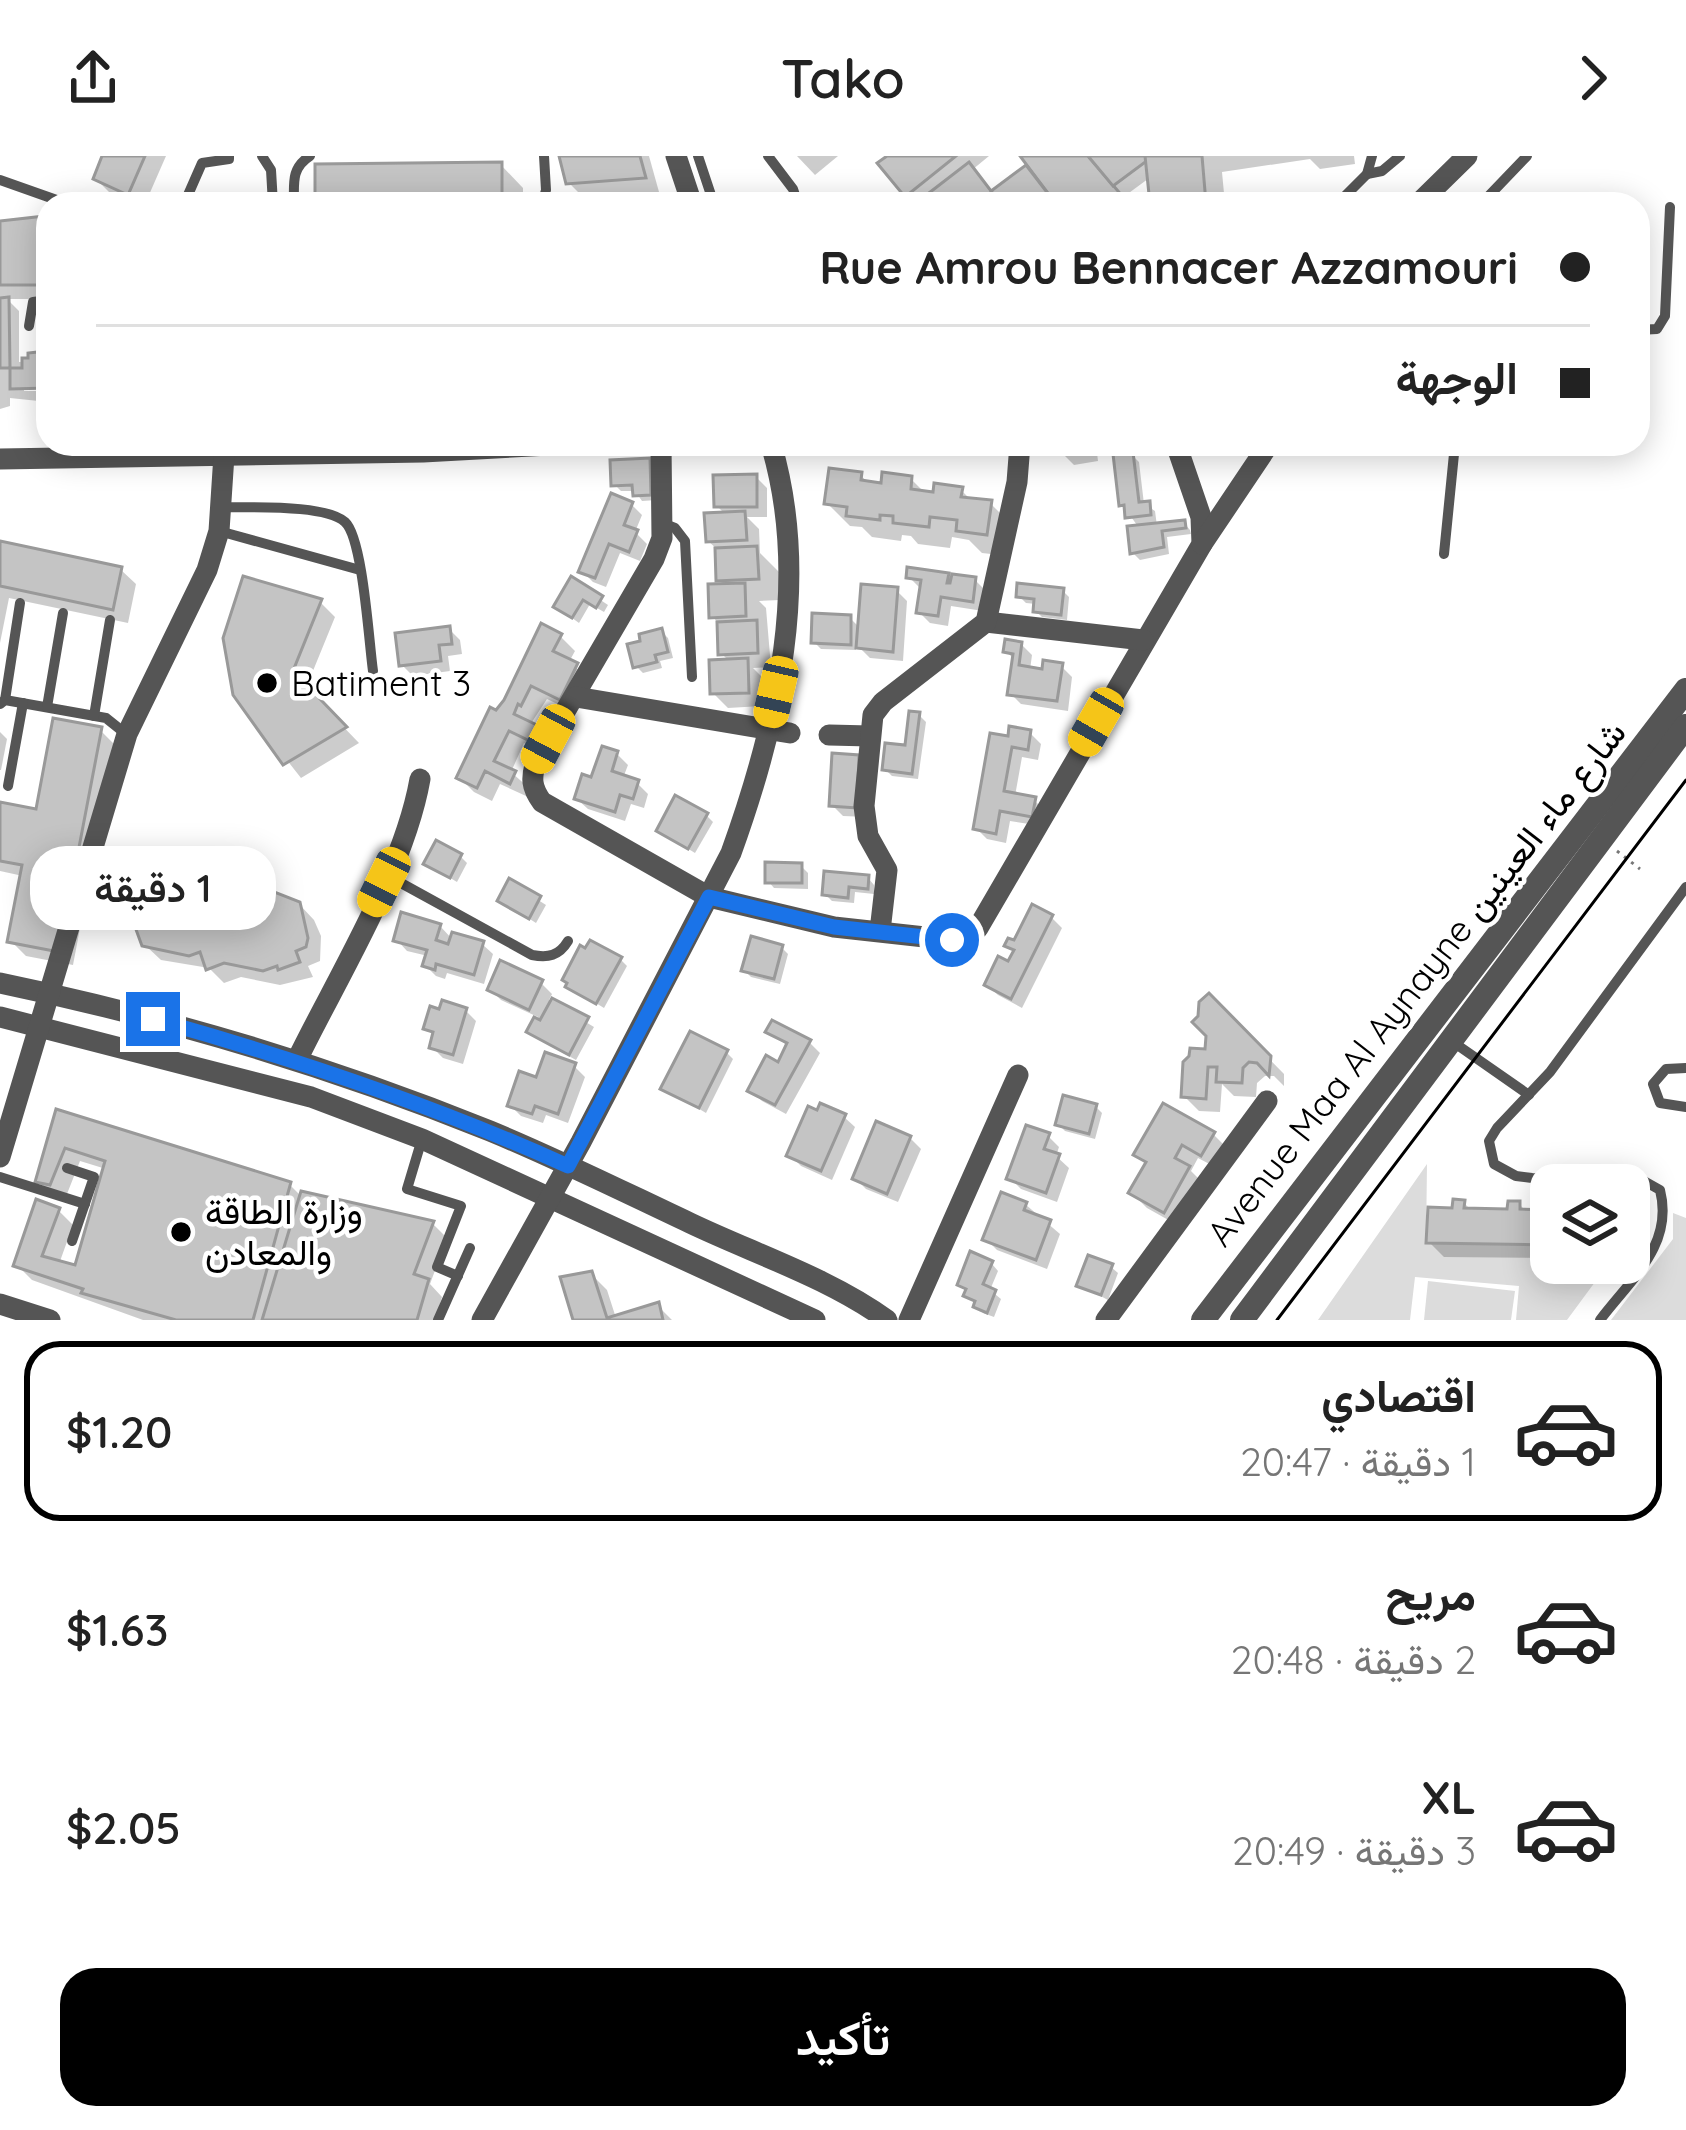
<!DOCTYPE html>
<html lang="ar">
<head>
<meta charset="utf-8">
<style>
  :root { --surface:#fff; --page:#f2f2f2; --text:#222; --muted:#767676; --line:#e0e0e0; --accent:#000 }
  body { margin:0; font-family:Quicksand,Vazirmatn,sans-serif; background:var(--page); color:var(--text); direction:rtl; height:100vh; display:flex; flex-direction:column; font-size:45px; white-space:nowrap }
  * { box-sizing:border-box; margin:0 }
  p { font-size:39px; color:var(--muted) }
  .icon { flex:none; width:66px; height:66px; fill:none; stroke:currentColor; stroke-width:2; stroke-linecap:round; stroke-linejoin:round }
  .map { position:relative; height:1164px; overflow:hidden; direction:ltr }
  .details { display:flex; flex-direction:column; background:var(--surface); flex:1 }
  .details>* { flex:none }
  .top-card { position:absolute; left:36px; top:36px; width:1614px; height:264px; border-radius:36px; box-shadow:0 6px 30px #0003; direction:rtl; display:grid; align-content:center; height:264px; padding:0 60px; background:var(--surface) }
  .fabs { position:absolute; left:1530px; top:1008px; display:grid; gap:24px }
  .fabs a { display:grid; place-items:center; width:120px; height:120px; border-radius:24px; background:var(--surface); box-shadow:0 6px 30px #0003; font-size:60px }
  .end { position:absolute; width:54px; height:54px; margin:-27px; border:15px solid #1a73e8; background:#fff; box-shadow:0 0 0 6px #fff }
  .from { border-radius:50% }
  .bubble { position:absolute; height:84px; border-radius:36px; background:var(--surface); box-shadow:0 6px 30px #0003; font-size:39px; font-weight:600; line-height:84px; text-align:center; direction:rtl }
  .car { position:absolute; width:36px; height:72px; margin:-36px -18px; border-radius:15px; box-shadow:0 0 9px 3px #0007; background:linear-gradient(#f5c518 24%,#345 0 40%,#f5c518 0 76%,#345 0 86%,#f5c518 0) }
  .top-card b { display:flex; align-items:center; gap:42px; height:114px; font-size:45px }
  .top-card b+b { border-top:3px solid var(--line) }
  .top-card i { width:30px; height:30px; background:var(--text) }
  ul { padding:21px 0 0; list-style:none }
  li { display:flex; align-items:center; gap:36px; height:180px; margin:0 24px 18px; padding:0 36px; border:6px solid transparent; border-radius:36px }
  li div { flex:1 }
  li b { display:block; font-size:45px }
  li em { font-style:normal; font-weight:600 }
  li.selected { border-color:var(--accent) }
  li>.icon { width:108px; height:108px; stroke-width:1.5 }
  .action { display:flex; gap:24px; margin-top:auto; padding:24px 60px }
  .action a { flex:1; height:138px; border-radius:36px; background:var(--accent); color:#fff; font-size:48px; font-weight:600; line-height:138px; text-align:center }
  header { display:flex; justify-content:space-between; align-items:center; height:156px; padding:0 60px; background:var(--surface); font-size:54px; font-weight:600 }
  .map>svg:first-child { display:block }
</style>
</head>
<body>
<header><svg class="icon" aria-label="forward" viewBox="0 0 24 24"><path d="M9 5l7 7-7 7"/></svg>Tako<svg class="icon" aria-label="share" viewBox="0 0 24 24"><path d="M12 15V3M7 8l5-5 5 5M5 13v7h14v-7"/></svg></header>
<div class="map">
<svg width="1686" height="1164" viewBox="0 0 1686 1164">
  <rect width="100%" height="100%" fill="#fff"/>
  <g fill="#dcdcdc">
    <polygon points="1427,1008 1426,1087 1551,1089 1551,1107 1609,1107 1567,1164 1516,1164 1519,1130 1415,1121 1410,1164 1318,1164"/>
    <polygon points="1673,1057 1686,1062 1686,1164 1611,1164 1673,1083"/>
    <polygon points="1428,1125 1515,1135 1511,1164 1424,1164"/>
  </g>
  <g fill="#0003">
    <polygon points="106,0 166,0 145,48 111,38 96,23"/>
    <polygon points="562,0 649,0 659,36 584,42 569,27"/>
    <polygon points="797,0 838,0 815,19"/>
    <polygon points="892,0 989,0 972,14 993,37 1038,20 1024,0 1354,0 1355,8 1320,13 1310,3 1222,16 1225,48 1153,48 1152,20 1122,42 1127,48 916,48 907,39"/>
    <polygon points="501,9 523,32 523,48 317,48"/>
    <polygon points="43,63 48,68 48,143 7,143 19,155 19,206 31,205 37,199 48,205 48,229 24,229 24,235 48,235 48,246 10,242 10,250 0,253 0,69"/>
    <polygon points="1062,288 1096,288 1098,305 1074,309 1063,298"/>
    <polygon points="1132,299 1139,306 1144,348 1155,355 1157,370 1184,367 1190,374 1191,378 1167,381 1169,398 1140,404 1133,397 1139,372 1122,348"/>
    <polygon points="649,305 655,312 657,344 642,345 635,335 621,335 614,328"/>
    <polygon points="860,319 870,328 883,330 911,323 926,338 961,334 972,345 990,347 1013,370 1009,400 982,397 969,384 952,381 950,392 918,388 911,380 902,379 901,385 872,381 862,371 850,370 827,347"/>
    <polygon points="756,321 767,332 767,361 747,361 759,373 760,397 779,416 780,444 759,445 766,452 771,511 753,512 761,520 762,550 728,552 713,537 730,506 721,497 720,469 712,460 726,431 719,424 718,394 708,385 726,359 717,350"/>
    <polygon points="631,348 642,359 635,376 647,388 640,405 620,397 606,431 593,426 582,415"/>
    <polygon points="0,389 121,414 136,428 128,467 9,442 0,487"/>
    <polygon points="947,420 952,424 975,424 986,435 983,455 951,450 948,470 930,467 919,456 920,432 909,421"/>
    <polygon points="572,425 608,449 604,456 590,448 579,467 557,451"/>
    <polygon points="896,434 907,445 903,505 870,502 856,488 856,494 821,493 814,486 850,462 861,473"/>
    <polygon points="1063,435 1069,441 1067,464 1042,461 1036,455 1036,448 1026,447 1019,440"/>
    <polygon points="320,446 335,461 306,532 359,587 301,622 235,538"/>
    <polygon points="449,473 460,484 462,498 448,500 450,515 413,520 402,509"/>
    <polygon points="661,475 668,482 673,502 660,505 662,512 643,517 636,510"/>
    <polygon points="560,480 575,495 569,506 591,525 576,557 547,543 530,569 554,589 549,599 524,587 511,616 529,632 526,640 500,628 492,645 474,636 459,621 497,558"/>
    <polygon points="1021,488 1032,499 1030,514 1045,516 1061,510 1072,521 1068,555 1021,548 1010,537 1015,504 1006,495"/>
    <polygon points="919,559 926,566 918,623 892,620 885,613 907,593"/>
    <polygon points="100,574 115,589 73,809 26,800 11,785 23,720 0,715 0,649 39,657"/>
    <polygon points="0,576 7,583 1,614 0,614"/>
    <polygon points="1030,577 1041,588 1038,604 1022,601 1015,640 1034,644 1045,655 1042,670 1010,665 1006,687 987,683 976,672 1010,584"/>
    <polygon points="617,598 628,609 623,622 637,627 648,638 644,652 631,648 625,665 588,653 577,643"/>
    <polygon points="835,600 867,661 843,660 832,649"/>
    <polygon points="706,659 713,666 695,697 659,675"/>
    <polygon points="460,700 467,707 457,726 427,708"/>
    <polygon points="801,710 808,717 808,733 774,732 768,725"/>
    <polygon points="868,722 874,729 874,738 855,736 854,747 832,745 825,738"/>
    <polygon points="510,726 546,749 536,767 500,744"/>
    <polygon points="210,731 246,734 262,742 299,748 314,764 321,780 320,805 308,810 313,821 280,829 241,821 224,827 209,812 161,804 145,789"/>
    <polygon points="1051,761 1062,772 1022,852 998,839 987,829 1010,810 1016,797 1008,789 1015,788"/>
    <polygon points="440,770 453,784 482,788 493,798 484,828 447,817 445,823 436,820 425,809 428,800 407,795 397,784"/>
    <polygon points="781,791 788,798 780,828 751,821 744,814"/>
    <polygon points="620,803 627,810 604,852 568,830"/>
    <polygon points="541,827 552,838 549,844 594,871 576,904 536,882 530,876 538,861 501,844 490,833"/>
    <polygon points="1209,841 1284,918 1284,930 1274,920 1265,920 1257,927 1256,941 1234,940 1222,928 1220,956 1199,955 1184,940 1208,896"/>
    <polygon points="465,854 476,865 463,908 443,902 432,891 435,881 426,872"/>
    <polygon points="773,868 810,887 820,897 786,958 762,945 751,934 779,910 789,891 769,875"/>
    <polygon points="726,896 733,903 706,957 664,932"/>
    <polygon points="574,910 585,921 568,967 546,959 543,967 521,960 510,949"/>
    <polygon points="1095,950 1102,957 1095,983 1065,975 1058,968"/>
    <polygon points="58,957 289,1028 302,1041 432,1067 447,1082 430,1128 442,1141 435,1164 143,1164 32,1124 17,1109 58,1054 73,1069 59,1108 78,1113 106,1013 80,1005 65,1043 53,1040 38,1025"/>
    <polygon points="844,961 855,971 832,1024 801,1010 790,999"/>
    <polygon points="1213,978 1228,993 1217,1012 1198,1002 1191,1015 1203,1027 1179,1070 1147,1052 1132,1037 1147,1009 1137,999"/>
    <polygon points="1048,980 1059,991 1056,1000 1069,1012 1057,1046 1021,1033 1010,1022"/>
    <polygon points="910,982 921,993 898,1046 866,1033 855,1022"/>
    <polygon points="1464,1047 1472,1055 1510,1056 1519,1048 1527,1056 1551,1057 1551,1102 1444,1101 1429,1086"/>
    <polygon points="1025,1048 1060,1078 1047,1113 997,1094 986,1083"/>
    <polygon points="1629,1066 1637,1074 1636,1103 1629,1103"/>
    <polygon points="992,1108 998,1115 990,1134 1001,1143 994,1161 983,1157 960,1128"/>
    <polygon points="1111,1111 1118,1117 1108,1144 1080,1129"/>
    <polygon points="591,1118 607,1134 616,1162 658,1150 672,1164 576,1164"/>
  </g>
  <g fill="#c4c4c4" stroke="#999" stroke-width="3">
    <polygon points="102,0 145,0 128,39 93,23"/>
    <polygon points="559,0 640,0 646,22 566,28"/>
    <polygon points="887,0 956,0 905,41 877,7"/>
    <polygon points="1020,0 1088,0 1124,42 1117,48 1056,48"/>
    <polygon points="1088,0 1145,0 1148,4 1113,30"/>
    <polygon points="1145,0 1202,0 1206,47 1150,48"/>
    <polygon points="502,6 502,48 315,48 315,8"/>
    <polygon points="969,6 1001,48 917,48 916,47"/>
    <polygon points="1026,9 1056,48 1001,48 991,35"/>
    <polygon points="45,60 48,129 0,129 0,65"/>
    <polygon points="9,141 10,212 0,212 0,142"/>
    <polygon points="38,196 38,202 48,202 48,232 10,233 10,212 22,212 22,202 28,202 28,197"/>
    <polygon points="1133,296 1139,346 1150,345 1151,359 1125,362 1124,349 1119,350 1113,298"/>
    <polygon points="650,302 651,339 633,340 632,329 611,330 610,304"/>
    <polygon points="829,312 862,316 861,324 881,327 882,316 912,320 911,333 933,336 934,327 963,331 961,341 992,344 987,379 956,375 957,364 930,361 929,371 893,367 893,360 880,359 880,364 846,360 847,351 824,348"/>
    <polygon points="757,318 757,351 714,351 713,319"/>
    <polygon points="611,337 633,346 624,369 638,374 629,396 609,388 595,422 578,416"/>
    <polygon points="745,355 747,384 706,386 704,357"/>
    <polygon points="1185,364 1186,372 1162,375 1164,391 1130,398 1127,370"/>
    <polygon points="0,385 122,411 113,454 0,430"/>
    <polygon points="757,390 759,423 716,425 715,392"/>
    <polygon points="907,411 949,417 947,427 950,427 952,418 976,421 973,446 941,441 938,460 916,457 921,424 906,422"/>
    <polygon points="243,420 322,443 293,515 347,571 283,609 233,539 223,482"/>
    <polygon points="571,420 603,440 596,452 583,444 572,462 553,451"/>
    <polygon points="745,427 746,460 709,462 708,428"/>
    <polygon points="1017,427 1064,432 1061,459 1033,456 1034,443 1016,441"/>
    <polygon points="861,428 898,431 893,496 856,492"/>
    <polygon points="812,457 851,459 851,489 811,487"/>
    <polygon points="757,464 758,497 718,499 717,466"/>
    <polygon points="541,467 562,478 553,495 578,507 560,544 531,530 521,550 518,548 514,558 541,571 534,587 509,575 494,605 516,615 510,628 485,615 477,632 456,622 490,551 496,554 504,544"/>
    <polygon points="450,470 452,488 439,489 441,505 399,510 395,477"/>
    <polygon points="662,472 668,496 655,499 657,506 633,512 627,488 640,485 639,478"/>
    <polygon points="1005,483 1022,486 1019,509 1042,513 1043,504 1063,507 1057,545 1007,539 1013,498 1003,496"/>
    <polygon points="748,502 749,537 710,538 709,504"/>
    <polygon points="909,555 920,556 912,618 882,614 885,587 905,589"/>
    <polygon points="53,562 102,571 59,796 7,786 22,709 0,705 0,646 36,653"/>
    <polygon points="1009,570 1031,574 1028,594 1012,591 1004,635 1036,641 1032,661 1000,655 996,678 973,673 990,577 1008,580"/>
    <polygon points="602,590 618,595 612,615 639,624 633,643 620,639 615,656 574,643 582,618 591,621"/>
    <polygon points="832,597 859,599 857,652 829,650"/>
    <polygon points="675,639 708,657 688,693 656,675"/>
    <polygon points="436,684 462,698 450,722 423,708"/>
    <polygon points="765,706 802,707 802,727 765,727"/>
    <polygon points="168,714 205,722 208,728 226,721 240,724 242,730 258,734 260,739 272,735 300,746 308,782 306,791 296,795 300,806 278,814 277,810 263,815 224,807 206,814 200,796 189,800 142,790 130,757 136,726"/>
    <polygon points="824,715 869,719 868,733 849,731 848,742 822,739"/>
    <polygon points="509,722 541,740 529,763 497,745"/>
    <polygon points="1032,748 1053,759 1011,843 984,829 998,800 1008,805 1014,794 1004,790 1008,782 1014,784"/>
    <polygon points="401,756 441,768 436,784 448,788 452,776 484,785 474,819 436,808 435,814 422,810 427,794 393,785"/>
    <polygon points="751,780 783,789 774,823 741,815"/>
    <polygon points="590,784 622,801 596,848 565,831 567,827 562,824 580,789 585,792"/>
    <polygon points="500,804 543,824 529,854 487,834"/>
    <polygon points="1209,837 1271,900 1269,920 1257,907 1249,906 1243,912 1242,927 1216,926 1217,911 1208,911 1206,943 1181,941 1183,906 1189,900 1190,892 1205,893 1206,880 1192,866 1198,860 1199,846"/>
    <polygon points="552,842 589,861 569,899 526,876 534,861 540,864"/>
    <polygon points="442,844 467,852 453,899 429,892 433,876 423,873 430,850 439,853"/>
    <polygon points="772,864 811,884 775,949 747,935 766,899 778,906 787,887 765,876"/>
    <polygon points="690,875 728,894 699,952 660,933"/>
    <polygon points="545,896 576,907 558,958 535,950 532,958 507,950 519,915 536,921"/>
    <polygon points="1063,939 1097,948 1089,978 1055,969"/>
    <polygon points="820,947 846,958 821,1015 786,1000 808,950 817,954"/>
    <polygon points="1163,947 1215,976 1201,1000 1182,989 1175,1002 1190,1010 1164,1057 1128,1037 1146,1006 1133,999"/>
    <polygon points="56,953 291,1026 253,1164 176,1164 81,1137 83,1133 13,1110 36,1043 60,1052 42,1100 75,1109 105,1005 65,992 50,1029 35,1026"/>
    <polygon points="876,965 911,980 887,1038 852,1023"/>
    <polygon points="1026,969 1050,977 1044,993 1060,998 1046,1037 1006,1023"/>
    <polygon points="301,1035 434,1065 414,1118 429,1123 417,1164 262,1164"/>
    <polygon points="1001,1036 1027,1046 1024,1054 1051,1064 1036,1104 982,1084"/>
    <polygon points="1453,1043 1465,1044 1464,1052 1507,1053 1508,1045 1520,1045 1520,1053 1551,1054 1551,1089 1426,1087 1428,1051 1452,1052"/>
    <polygon points="970,1095 993,1105 983,1128 996,1134 987,1157 973,1151 975,1145 963,1140 966,1133 957,1129"/>
    <polygon points="1088,1099 1113,1108 1101,1139 1076,1130"/>
    <polygon points="592,1115 607,1162 659,1146 663,1164 573,1164 560,1121"/>
  </g>
  <g fill="none" stroke-linecap="round" stroke-linejoin="round">
    <polyline stroke="#777" stroke-width="3" stroke-dasharray="3 6" stroke-linecap="butt" points="1617,695 1640,713"/>
    <g stroke="#555" stroke-width="10">
      <polyline points="262,0 271,14 273,48"/>
      <polyline points="698,0 714,48"/>
      <polyline points="768,0 793,33 798,48"/>
      <polyline points="1367,18 1382,15 1400,0"/>
      <polyline points="0,24 68,48"/>
      <polyline points="184,48 202,7 229,3 229,0"/>
      <path d="M294,48C294,27 291,12 310,0"/>
      <polyline points="542,48 546,34 544,0"/>
      <polyline points="1337,48 1367,18 1372,0"/>
      <polyline points="1481,48 1527,0"/>
      <polyline points="29,170 33,146 48,144"/>
      <polyline points="1638,174 1657,173 1665,160 1670,51"/>
      <path d="M223,351C250,352 325,348 345,366C363,382 369,488 373,515"/>
      <polyline points="662,367 675,372 685,385 692,521"/>
      <polyline points="219,375 360,414"/>
      <polyline points="1444,398 1455,288"/>
      <polyline points="5,544 20,447"/>
      <polyline points="0,548 5,544 106,562 126,578"/>
      <polyline points="47,551 63,457"/>
      <polyline points="94,560 110,464"/>
      <polyline points="8,630 23,547"/>
      <path d="M390,721L532,799C548,802 559,800 568,785"/>
      <polyline points="1453,886 1529,939"/>
      <polyline points="1686,912 1666,913 1653,928 1660,947 1686,951"/>
      <polyline points="422,983 407,1033 461,1050 437,1111 458,1120"/>
      <polyline points="67,1012 94,1021 72,1085"/>
      <polyline points="0,1021 85,1048"/>
      <polyline points="438,1164 470,1092"/>
      <path d="M1600,1164C1631,1123 1674,1089 1660,1034L1644,1025L1532,1022L1516,1020L1494,1008L1489,985L1497,972L1550,916L1686,731"/>
    </g>
    <g stroke="#555" stroke-width="21">
      <polyline points="676,0 692,48"/>
      <polyline points="1418,48 1467,0"/>
      <path d="M661,288L662,382L654,403L536,605C531,622 531,631 542,646L709,741L834,771L952,784L970,780L978,772L1202,388L1201,361L1176,288"/>
      <polyline points="0,303 423,296 567,288"/>
      <polyline points="1202,388 1269,288"/>
      <polyline points="986,466 1143,484"/>
      <polyline points="576,541 790,577"/>
      <polyline points="829,579 870,580"/>
      <polyline points="880,775 887,714 868,680 864,650 873,559 883,546 986,466 1017,326 1020,288"/>
      <path d="M0,827C168,862 332,911 490,975C558,1003 624,1036 690,1067C755,1098 829,1122 887,1164"/>
      <polyline points="0,861 311,941 422,983 815,1164"/>
      <path d="M297,904C338,820 404,714 420,623"/>
      <polyline points="0,1001 127,578 207,414 219,375 224,299"/>
      <polyline points="0,1148 50,1164"/>
      <path d="M482,1164L581,986L731,697C778,567 811,423 771,288"/>
      <polyline points="909,1164 1018,919"/>
      <polyline points="1106,1164 1267,945"/>
    </g>
    <g stroke="#555" stroke-width="24">
      <polyline points="1203,1164 1686,534"/>
      <polyline points="1242,1164 1686,570"/>
    </g>
    <polyline stroke="#000" stroke-width="3" points="1277,1164 1686,624"/>
  </g>
  <g fill="none" stroke-linecap="round" stroke-linejoin="round">
    <path stroke="#1a73e8" stroke-width="15" d="M153,863C296,903 433,949 568,1010L709,741L834,771L952,784"/>
  </g>
  <g fill="#000" stroke="#fff" stroke-width="4.5">
    <circle cx="267" cy="527" r="12"/>
    <circle cx="181" cy="1076" r="12"/>
  </g>
  <g text-anchor="middle" stroke-width="9" stroke-linejoin="round" paint-order="stroke">
    <g font-size="36" fill="#000" stroke="#fff" text-anchor="start">
      <text x="291" y="540">Batiment 3</text>
      <text x="205" y="1068">وزارة الطاقة<tspan x="205" dy="41">والمعادن</tspan></text>
    </g>
    <g font-size="36" fill="#000" stroke="#fff">
      <text transform="translate(1416 827) rotate(-52)" y="13">Avenue Maa Al Aynayne شارع ماء العينين</text>
    </g>
  </g>
</svg>
<div class="fabs">
<a><svg class="icon" aria-label="layers" viewBox="0 0 24 24"><path d="M12 4l9 5-9 5-9-5zM3 14l9 5 9-5"/></svg></a>
</div>
<i class="end from" style="left:952px;top:784px"></i>
<i class="end" style="left:153px;top:863px"></i>
<div class="bubble" style="left:30px;top:690px;width:246px">1 دقيقة</div>
<i class="car" style="left:776px;top:536px;rotate:193deg"></i>
<i class="car" style="left:1096px;top:566px;rotate:210deg"></i>
<i class="car" style="left:548px;top:583px;rotate:208deg"></i>
<i class="car" style="left:384px;top:726px;rotate:206deg"></i>
<div class="top-card">
<b><i class="from"></i>Rue Amrou Bennacer Azzamouri</b>
<b><i></i>الوجهة</b>
</div>
</div>
<section class="details">
<ul>
<li class="selected"><svg class="icon" aria-label="car" viewBox="0 0 24 24"><path d="M5 17H2v-5l4-1 3-4h7l3 4 3 1v5h-3M9 17h6M6 11h13"/><circle cx="7" cy="17" r="2"/><circle cx="17" cy="17" r="2"/></svg><div><b>اقتصادي</b><p>1 دقيقة · 20:47</p></div><em>$1.20</em></li>
<li><svg class="icon" aria-label="car" viewBox="0 0 24 24"><path d="M5 17H2v-5l4-1 3-4h7l3 4 3 1v5h-3M9 17h6M6 11h13"/><circle cx="7" cy="17" r="2"/><circle cx="17" cy="17" r="2"/></svg><div><b>مريح</b><p>2 دقيقة · 20:48</p></div><em>$1.63</em></li>
<li><svg class="icon" aria-label="car" viewBox="0 0 24 24"><path d="M5 17H2v-5l4-1 3-4h7l3 4 3 1v5h-3M9 17h6M6 11h13"/><circle cx="7" cy="17" r="2"/><circle cx="17" cy="17" r="2"/></svg><div><b>XL</b><p>3 دقيقة · 20:49</p></div><em>$2.05</em></li>
</ul>
<div class="action"><a>تأكيد</a></div>
</section>
</body>
</html>
